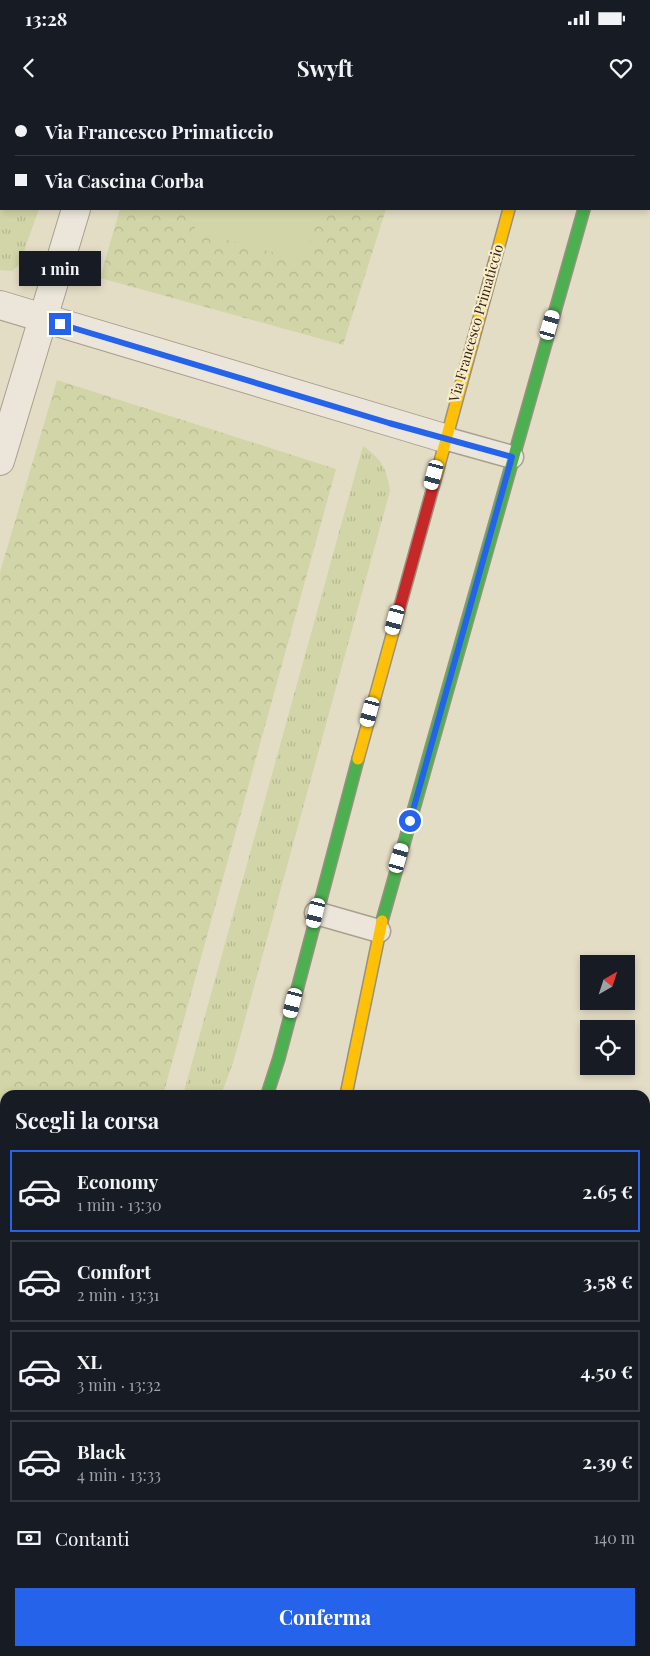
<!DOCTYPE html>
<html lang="it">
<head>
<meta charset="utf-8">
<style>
  :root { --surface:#171b24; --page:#242831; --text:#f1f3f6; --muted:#9ea1a6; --line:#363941; --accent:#2563eb }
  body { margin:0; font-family:"Playfair Display",serif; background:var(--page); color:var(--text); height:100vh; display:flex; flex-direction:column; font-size:19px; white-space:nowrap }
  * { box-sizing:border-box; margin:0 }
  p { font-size:16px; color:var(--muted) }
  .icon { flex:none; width:28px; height:28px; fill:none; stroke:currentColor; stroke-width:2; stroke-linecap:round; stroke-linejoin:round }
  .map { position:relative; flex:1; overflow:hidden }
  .details { position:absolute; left:0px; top:990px; width:650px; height:566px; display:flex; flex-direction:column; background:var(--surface); border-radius:15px 15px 0 0; box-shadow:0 2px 8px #0003 }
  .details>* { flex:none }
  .guide { position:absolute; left:0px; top:0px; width:650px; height:110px; box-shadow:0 2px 8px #0003; display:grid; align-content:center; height:110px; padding:0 15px; background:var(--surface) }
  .needle { width:32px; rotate:39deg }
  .tools { position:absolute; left:580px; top:855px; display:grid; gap:10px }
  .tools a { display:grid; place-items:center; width:55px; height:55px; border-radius:0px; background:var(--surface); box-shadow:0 2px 8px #0003; font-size:25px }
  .end { position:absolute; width:22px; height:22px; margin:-11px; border:6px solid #2563eb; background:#fff; box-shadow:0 0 0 2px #fff }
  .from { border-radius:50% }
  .bubble { position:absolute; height:35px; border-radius:0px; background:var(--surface); box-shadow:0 2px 8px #0003; font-size:16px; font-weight:700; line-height:35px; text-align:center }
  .car { position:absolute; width:15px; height:30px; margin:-15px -8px; border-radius:6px; box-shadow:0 0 4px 1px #0007; background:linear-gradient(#fff 24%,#345 0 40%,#fff 0 76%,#345 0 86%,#fff 0) }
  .guide b { display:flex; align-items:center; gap:18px; height:48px; font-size:19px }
  .guide b+b { border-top:1px solid var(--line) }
  .guide i { width:12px; height:12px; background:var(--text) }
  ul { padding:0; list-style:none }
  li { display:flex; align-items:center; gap:15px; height:82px; margin:0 10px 8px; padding:0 5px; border:2px solid var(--line); border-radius:0px }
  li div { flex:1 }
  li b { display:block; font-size:19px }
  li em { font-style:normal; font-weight:700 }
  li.active { border-color:var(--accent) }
  li>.icon { width:45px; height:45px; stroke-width:1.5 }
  h2 { padding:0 15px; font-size:22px; line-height:60px }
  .pay { display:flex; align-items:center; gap:12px; height:55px; padding:0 15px; font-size:19px }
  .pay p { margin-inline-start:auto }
  .action { display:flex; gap:10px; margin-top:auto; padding:10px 15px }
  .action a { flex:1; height:58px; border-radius:0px; background:var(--accent); color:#fff; font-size:20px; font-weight:700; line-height:58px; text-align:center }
  .status { display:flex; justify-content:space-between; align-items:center; height:35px; padding:0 25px; background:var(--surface); direction:ltr }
  .status svg { height:14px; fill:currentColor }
  header { display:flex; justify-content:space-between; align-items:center; height:65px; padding:0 15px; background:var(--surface); font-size:22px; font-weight:700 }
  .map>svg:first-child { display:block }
</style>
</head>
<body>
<div class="status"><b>13:28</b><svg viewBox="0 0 49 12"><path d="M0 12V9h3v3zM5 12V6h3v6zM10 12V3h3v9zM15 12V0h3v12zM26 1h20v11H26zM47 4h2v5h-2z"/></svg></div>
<header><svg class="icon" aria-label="back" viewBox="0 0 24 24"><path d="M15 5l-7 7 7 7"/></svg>Swyft<svg class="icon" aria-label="heart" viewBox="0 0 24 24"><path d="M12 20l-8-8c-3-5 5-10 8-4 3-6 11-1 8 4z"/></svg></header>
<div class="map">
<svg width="650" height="1556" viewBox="0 0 650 1556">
  <defs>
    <pattern id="grass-tufts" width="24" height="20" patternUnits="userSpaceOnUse" patternTransform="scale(1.25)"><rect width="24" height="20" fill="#d2d5a7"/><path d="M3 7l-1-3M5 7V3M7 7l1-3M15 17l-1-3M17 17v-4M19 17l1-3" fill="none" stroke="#b5b78f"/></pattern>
    <pattern id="park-crowns" width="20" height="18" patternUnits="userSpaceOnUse" patternTransform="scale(1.25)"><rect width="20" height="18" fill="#d2d5a7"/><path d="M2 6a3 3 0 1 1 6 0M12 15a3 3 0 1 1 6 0" fill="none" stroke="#b5b78f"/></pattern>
  </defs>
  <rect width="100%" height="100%" fill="#e4ddc6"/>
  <g fill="url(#grass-tufts)">
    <polygon points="0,67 1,109 39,109 19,165 12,171 0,170"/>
    <path d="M363,346C382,360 386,367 390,391L233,963L221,995H183Z"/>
    <polygon points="140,1551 171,1551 177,1556 134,1556"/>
  </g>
  <g fill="url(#park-crowns)">
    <polygon points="153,0 420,0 152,1"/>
    <polygon points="120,109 386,109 343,245 100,178"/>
    <polygon points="57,280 336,369 163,995 5,995 5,1426 0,1424 0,472"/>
    <polygon points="645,1460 650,1461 650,1556 320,1556 319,1551 645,1551"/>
  </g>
  <polygon fill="#d2d5a7" points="200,109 319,109 305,161 194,131"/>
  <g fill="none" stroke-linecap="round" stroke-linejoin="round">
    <defs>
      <g id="lane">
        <polyline points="444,338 512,357"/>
        <polyline points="316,813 379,831"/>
      </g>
      <g id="street">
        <polyline points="108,1 108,0"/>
        <polyline points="0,205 444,338"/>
        <polyline points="0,361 76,109"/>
        <polyline points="0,1482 5,1483"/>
        <polyline points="299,1551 301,1556"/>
      </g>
      <g id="fast">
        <polyline points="539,0 539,1"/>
        <polyline points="615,0 615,1"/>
        <polyline points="382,821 584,109"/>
        <polyline points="267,995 279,958 358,659"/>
        <polyline points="82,1556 83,1551"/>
      </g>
      <g id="slow">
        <polyline points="435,380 509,109"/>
        <polyline points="358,659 399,510"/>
        <polyline points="346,995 382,821"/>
      </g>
      <g id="jam">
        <polyline points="399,510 435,380"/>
        <polyline points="241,1556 242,1551"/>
      </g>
    </defs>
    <use href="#lane" stroke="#a8a090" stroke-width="25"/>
    <use href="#street" stroke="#a8a090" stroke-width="30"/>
    <use href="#fast" stroke="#989080" stroke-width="14"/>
    <use href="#slow" stroke="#989080" stroke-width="14"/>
    <use href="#jam" stroke="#989080" stroke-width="14"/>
    <use href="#lane" stroke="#ebe6d9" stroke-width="22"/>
    <use href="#street" stroke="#ebe6d9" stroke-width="28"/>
    <use href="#fast" stroke="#4caf50" stroke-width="11"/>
    <use href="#slow" stroke="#ffc107" stroke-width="11"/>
    <use href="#jam" stroke="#c62828" stroke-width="11"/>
  </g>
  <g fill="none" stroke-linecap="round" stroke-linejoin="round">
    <polyline stroke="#2563eb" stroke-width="6" points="60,224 389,323 512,357 410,721"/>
  </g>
  <g text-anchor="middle" stroke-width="4.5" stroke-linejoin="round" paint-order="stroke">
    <g font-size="14" fill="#362819" stroke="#f8ecc9">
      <text transform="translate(476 223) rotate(-74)" y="5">Via Francesco Primaticcio</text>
    </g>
  </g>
</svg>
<div class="tools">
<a><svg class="needle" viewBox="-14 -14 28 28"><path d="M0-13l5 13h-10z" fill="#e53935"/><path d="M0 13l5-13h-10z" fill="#9ea1a6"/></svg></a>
<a><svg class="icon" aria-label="locate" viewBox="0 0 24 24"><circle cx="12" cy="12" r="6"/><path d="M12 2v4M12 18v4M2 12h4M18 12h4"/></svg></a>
</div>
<i class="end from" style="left:410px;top:721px"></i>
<i class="end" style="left:60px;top:224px"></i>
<div class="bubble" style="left:19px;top:151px;width:82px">1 min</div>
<i class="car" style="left:550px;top:225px;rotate:16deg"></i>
<i class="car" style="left:434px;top:375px;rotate:195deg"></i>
<i class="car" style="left:395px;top:520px;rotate:195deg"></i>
<i class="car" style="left:370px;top:612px;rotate:195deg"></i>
<i class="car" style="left:399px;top:758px;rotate:16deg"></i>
<i class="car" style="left:316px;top:813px;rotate:194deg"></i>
<i class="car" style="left:293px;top:903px;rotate:194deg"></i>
<div class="guide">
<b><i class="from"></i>Via Francesco Primaticcio</b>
<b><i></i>Via Cascina Corba</b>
</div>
<section class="details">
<h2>Scegli la corsa</h2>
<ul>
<li class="active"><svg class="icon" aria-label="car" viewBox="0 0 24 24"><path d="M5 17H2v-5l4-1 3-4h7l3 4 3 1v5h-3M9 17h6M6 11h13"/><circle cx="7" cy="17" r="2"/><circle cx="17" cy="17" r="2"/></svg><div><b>Economy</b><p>1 min · 13:30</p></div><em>2.65 €</em></li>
<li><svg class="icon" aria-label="car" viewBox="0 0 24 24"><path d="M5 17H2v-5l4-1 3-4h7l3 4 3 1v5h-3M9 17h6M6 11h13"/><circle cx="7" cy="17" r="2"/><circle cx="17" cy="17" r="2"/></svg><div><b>Comfort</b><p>2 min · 13:31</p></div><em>3.58 €</em></li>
<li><svg class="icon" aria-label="car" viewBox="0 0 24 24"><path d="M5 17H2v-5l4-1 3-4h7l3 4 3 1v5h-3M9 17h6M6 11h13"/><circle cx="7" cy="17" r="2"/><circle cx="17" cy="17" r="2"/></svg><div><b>XL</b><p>3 min · 13:32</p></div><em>4.50 €</em></li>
<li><svg class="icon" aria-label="car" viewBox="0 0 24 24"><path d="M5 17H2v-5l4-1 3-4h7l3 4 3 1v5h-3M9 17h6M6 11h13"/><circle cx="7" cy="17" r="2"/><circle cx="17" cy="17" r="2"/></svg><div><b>Black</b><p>4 min · 13:33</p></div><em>2.39 €</em></li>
</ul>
<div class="pay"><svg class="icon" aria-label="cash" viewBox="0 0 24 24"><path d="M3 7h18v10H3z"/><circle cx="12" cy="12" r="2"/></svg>Contanti<p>140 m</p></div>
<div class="action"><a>Conferma</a></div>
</section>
</div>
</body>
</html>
